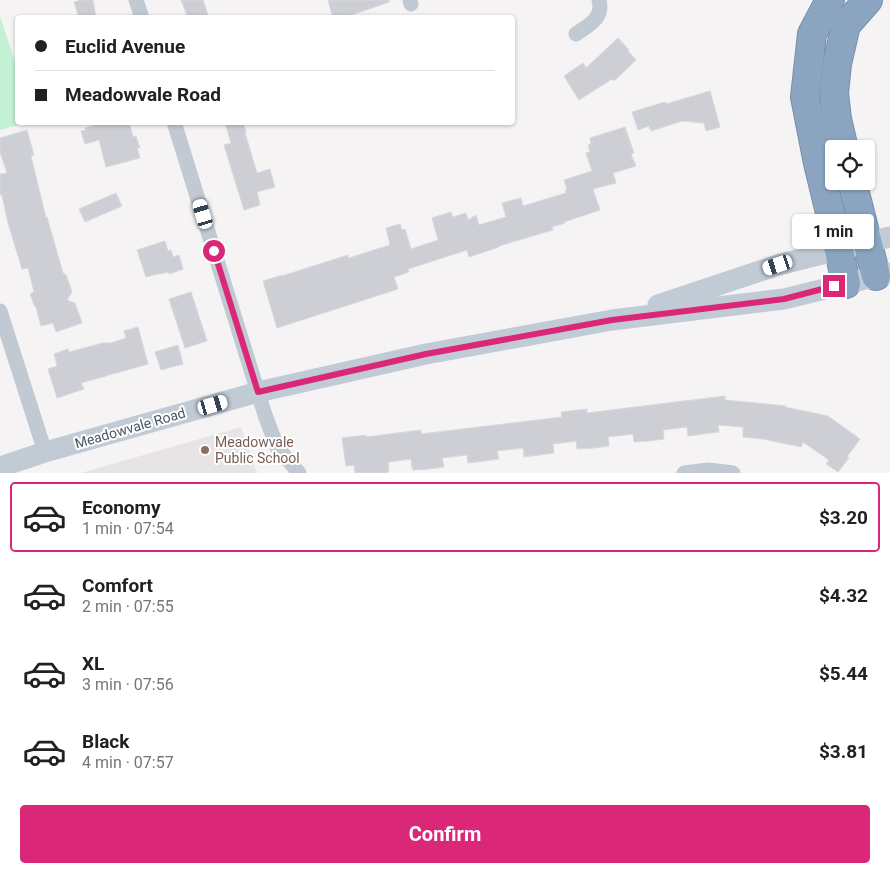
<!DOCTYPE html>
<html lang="en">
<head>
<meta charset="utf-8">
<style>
  :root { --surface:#fff; --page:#f6f6f6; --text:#202124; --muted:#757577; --line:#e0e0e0; --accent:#db2777 }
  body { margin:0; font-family:Roboto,sans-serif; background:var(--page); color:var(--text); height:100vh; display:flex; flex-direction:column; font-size:19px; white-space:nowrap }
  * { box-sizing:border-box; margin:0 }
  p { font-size:16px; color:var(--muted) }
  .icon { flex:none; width:28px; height:28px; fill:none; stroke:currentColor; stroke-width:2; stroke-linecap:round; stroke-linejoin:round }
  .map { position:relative; height:473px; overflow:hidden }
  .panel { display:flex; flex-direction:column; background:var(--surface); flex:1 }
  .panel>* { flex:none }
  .guide { position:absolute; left:15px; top:15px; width:500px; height:110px; border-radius:5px; box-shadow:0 1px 4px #0004; display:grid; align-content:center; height:110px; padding:0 20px; background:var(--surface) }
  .fabs { position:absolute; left:825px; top:140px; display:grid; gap:10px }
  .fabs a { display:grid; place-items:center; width:50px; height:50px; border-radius:5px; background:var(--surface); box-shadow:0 1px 4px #0004; font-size:25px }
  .end { position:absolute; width:22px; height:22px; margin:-11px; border:6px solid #db2777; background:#fff; box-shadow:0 0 0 2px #fff }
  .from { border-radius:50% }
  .bubble { position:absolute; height:35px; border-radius:5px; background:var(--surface); box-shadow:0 1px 4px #0004; font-size:16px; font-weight:700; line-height:35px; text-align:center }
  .car { position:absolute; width:15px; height:30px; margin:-15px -8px; border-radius:6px; box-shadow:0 0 4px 1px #0007; background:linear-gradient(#fff 24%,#345 0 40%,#fff 0 76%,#345 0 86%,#fff 0) }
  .guide b { display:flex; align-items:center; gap:18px; height:48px; font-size:19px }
  .guide b+b { border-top:1px solid var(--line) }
  .guide i { width:12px; height:12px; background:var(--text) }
  ul { padding:9px 0 0; list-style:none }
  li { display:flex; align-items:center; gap:15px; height:70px; margin:0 10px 8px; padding:0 10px; border:2px solid transparent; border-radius:5px }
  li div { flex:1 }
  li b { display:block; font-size:19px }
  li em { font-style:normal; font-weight:700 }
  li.on { border-color:var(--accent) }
  li>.icon { width:45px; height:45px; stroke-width:1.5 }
  .action { display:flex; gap:10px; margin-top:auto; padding:10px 20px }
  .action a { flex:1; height:58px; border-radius:5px; background:var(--accent); color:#fff; font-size:20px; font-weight:700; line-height:58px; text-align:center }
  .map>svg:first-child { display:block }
</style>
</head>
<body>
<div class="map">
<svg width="890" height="473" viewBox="0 0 890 473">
  <rect width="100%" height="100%" fill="#f5f3f3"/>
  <polygon fill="#e6e4e5" points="241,427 257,473 81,473"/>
  <polygon fill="#c3f1d5" points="0,16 17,68 18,122 26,123 0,130"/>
  <g fill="#cdcfd5" stroke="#d7d9de">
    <polygon points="81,0 93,0 96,18 79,18 74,2"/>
    <polygon points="181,0 203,0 209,18 188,18"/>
    <polygon points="328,0 389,0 389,2 343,18 333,18"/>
    <polygon points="618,38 629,50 628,51 636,60 614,81 612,79 579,100 564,76 583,63 586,68"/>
    <polygon points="710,91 720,127 706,131 704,123 682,121 651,131 649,126 638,130 632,112 665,102 666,104"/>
    <polygon points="105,122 129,122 133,137 136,136 140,148 137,148 140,158 106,167 99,140 85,144 81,131 86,130 85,128"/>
    <polygon points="225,122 243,122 246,133 245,133 257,173 270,169 275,187 257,192 260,205 244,210 224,145 231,143"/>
    <polygon points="625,127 634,153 631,154 636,166 613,173 616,183 593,189 600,210 564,222 565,223 552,227 553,230 499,246 499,247 469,257 467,250 408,269 409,272 394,277 398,289 277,328 263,281 282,275 282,276 348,255 349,258 390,245 386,228 400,224 402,230 405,229 411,249 438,240 432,218 451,212 453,217 466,213 468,220 476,215 479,225 506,217 502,203 521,198 523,206 566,193 565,190 567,189 564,180 592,171 586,153 590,152 588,145 591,144 590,138"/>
    <polygon points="27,130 34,155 31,156 46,218 47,217 63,273 66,275 72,292 67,300 75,303 82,323 56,332 53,323 41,326 36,307 35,307 30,294 34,292 28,268 22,269 8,223 2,195 0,195 0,174 7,173 0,152 0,138"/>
    <polygon points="116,193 122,206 85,222 79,209"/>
    <polygon points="165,241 168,251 171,250 173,257 179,255 183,269 169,274 168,272 161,274 161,273 146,277 137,250"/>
    <polygon points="191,292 207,341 185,348 169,299"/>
    <polygon points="138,327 148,364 81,383 84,389 57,398 48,369 57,366 54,354 68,349 69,352 103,343 111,343 126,338 124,331"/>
    <polygon points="178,345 183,364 161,370 155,352"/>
    <polygon points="725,396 725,400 786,406 785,407 828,416 860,439 847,457 849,458 838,472 826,464 829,460 803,442 801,447 763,439 743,437 743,427 718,425 719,432 688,436 687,427 663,430 664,439 649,441 634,442 633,434 608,437 609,446 594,448 577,449 576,441 553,444 554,453 524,457 523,448 497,451 499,459 468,463 467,455 442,458 444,467 429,469 413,470 413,468 412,468 411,459 388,462 389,471 387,472 387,473 355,473 354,465 346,466 342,438 366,435 366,437 421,430 421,434 562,417 561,412 587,409 587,413 627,408"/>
  </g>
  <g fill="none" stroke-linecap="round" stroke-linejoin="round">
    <defs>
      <g id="motorway">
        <polyline points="830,0 812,34 805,97 818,163 839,250 846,284"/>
        <polyline points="844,149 837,119 834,93 837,64 846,25 868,0"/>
        <polyline points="852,181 876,276"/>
      </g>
    </defs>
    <use href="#motorway" stroke="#7690ad" stroke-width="30"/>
    <g stroke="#c1cad2" stroke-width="15">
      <polyline points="136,0 142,18"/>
      <polyline points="410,0 411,4"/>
      <path d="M576,34C589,25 604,18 599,0"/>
      <polyline points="174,122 265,415 277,447 299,473"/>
      <polyline points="0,311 45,452"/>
      <polyline points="684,473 708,470 733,473"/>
    </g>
    <g stroke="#c1cbd6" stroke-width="21">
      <polyline points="658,305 778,265 890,237"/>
      <polyline points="0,467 45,452 258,392 426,354 612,320 784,299 890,273"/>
    </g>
    <use href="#motorway" stroke="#8ba5c1" stroke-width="28"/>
  </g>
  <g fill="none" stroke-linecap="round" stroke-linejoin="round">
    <polyline stroke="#db2777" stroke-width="6" points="214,251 258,392 426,354 612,320 784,299 834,286"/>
  </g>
  <circle fill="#8d6e63" stroke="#fff" stroke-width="2" cx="205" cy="450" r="5"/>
  <g text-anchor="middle" stroke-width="4" stroke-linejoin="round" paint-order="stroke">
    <g font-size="14" fill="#4a5661" stroke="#fff">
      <text transform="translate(130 428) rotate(-16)" y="5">Meadowvale Road</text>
    </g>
    <g font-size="14" fill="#785e54" stroke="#fff" text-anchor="start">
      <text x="215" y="447">Meadowvale<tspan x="215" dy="16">Public School</tspan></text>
    </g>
  </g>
</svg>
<div class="fabs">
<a><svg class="icon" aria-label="locate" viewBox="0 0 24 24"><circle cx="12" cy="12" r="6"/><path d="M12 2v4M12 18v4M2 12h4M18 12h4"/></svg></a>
</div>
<i class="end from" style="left:214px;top:251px"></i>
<i class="end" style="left:834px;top:286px"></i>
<div class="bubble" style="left:792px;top:214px;width:82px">1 min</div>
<i class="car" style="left:203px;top:214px;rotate:343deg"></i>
<i class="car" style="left:778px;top:265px;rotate:252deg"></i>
<i class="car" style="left:213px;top:405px;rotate:74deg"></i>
<div class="guide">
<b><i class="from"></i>Euclid Avenue</b>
<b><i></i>Meadowvale Road</b>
</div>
</div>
<section class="panel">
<ul>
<li class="on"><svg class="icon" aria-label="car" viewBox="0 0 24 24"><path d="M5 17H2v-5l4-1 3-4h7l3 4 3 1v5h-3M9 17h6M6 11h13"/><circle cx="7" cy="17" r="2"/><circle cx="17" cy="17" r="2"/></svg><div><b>Economy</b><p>1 min · 07:54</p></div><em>$3.20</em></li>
<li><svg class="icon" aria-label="car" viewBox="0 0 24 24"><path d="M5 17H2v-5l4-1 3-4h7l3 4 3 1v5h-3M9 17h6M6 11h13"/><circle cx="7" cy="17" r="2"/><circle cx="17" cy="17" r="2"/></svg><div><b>Comfort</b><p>2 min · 07:55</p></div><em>$4.32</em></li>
<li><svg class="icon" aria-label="car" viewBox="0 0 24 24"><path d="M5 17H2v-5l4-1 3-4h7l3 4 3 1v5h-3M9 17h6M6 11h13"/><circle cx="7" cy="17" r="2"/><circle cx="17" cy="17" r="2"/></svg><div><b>XL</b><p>3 min · 07:56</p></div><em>$5.44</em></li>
<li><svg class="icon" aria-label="car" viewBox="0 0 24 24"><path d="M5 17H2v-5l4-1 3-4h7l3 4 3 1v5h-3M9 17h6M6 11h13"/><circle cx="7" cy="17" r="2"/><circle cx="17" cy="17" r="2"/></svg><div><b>Black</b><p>4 min · 07:57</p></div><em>$3.81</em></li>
</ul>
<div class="action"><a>Confirm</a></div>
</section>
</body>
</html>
